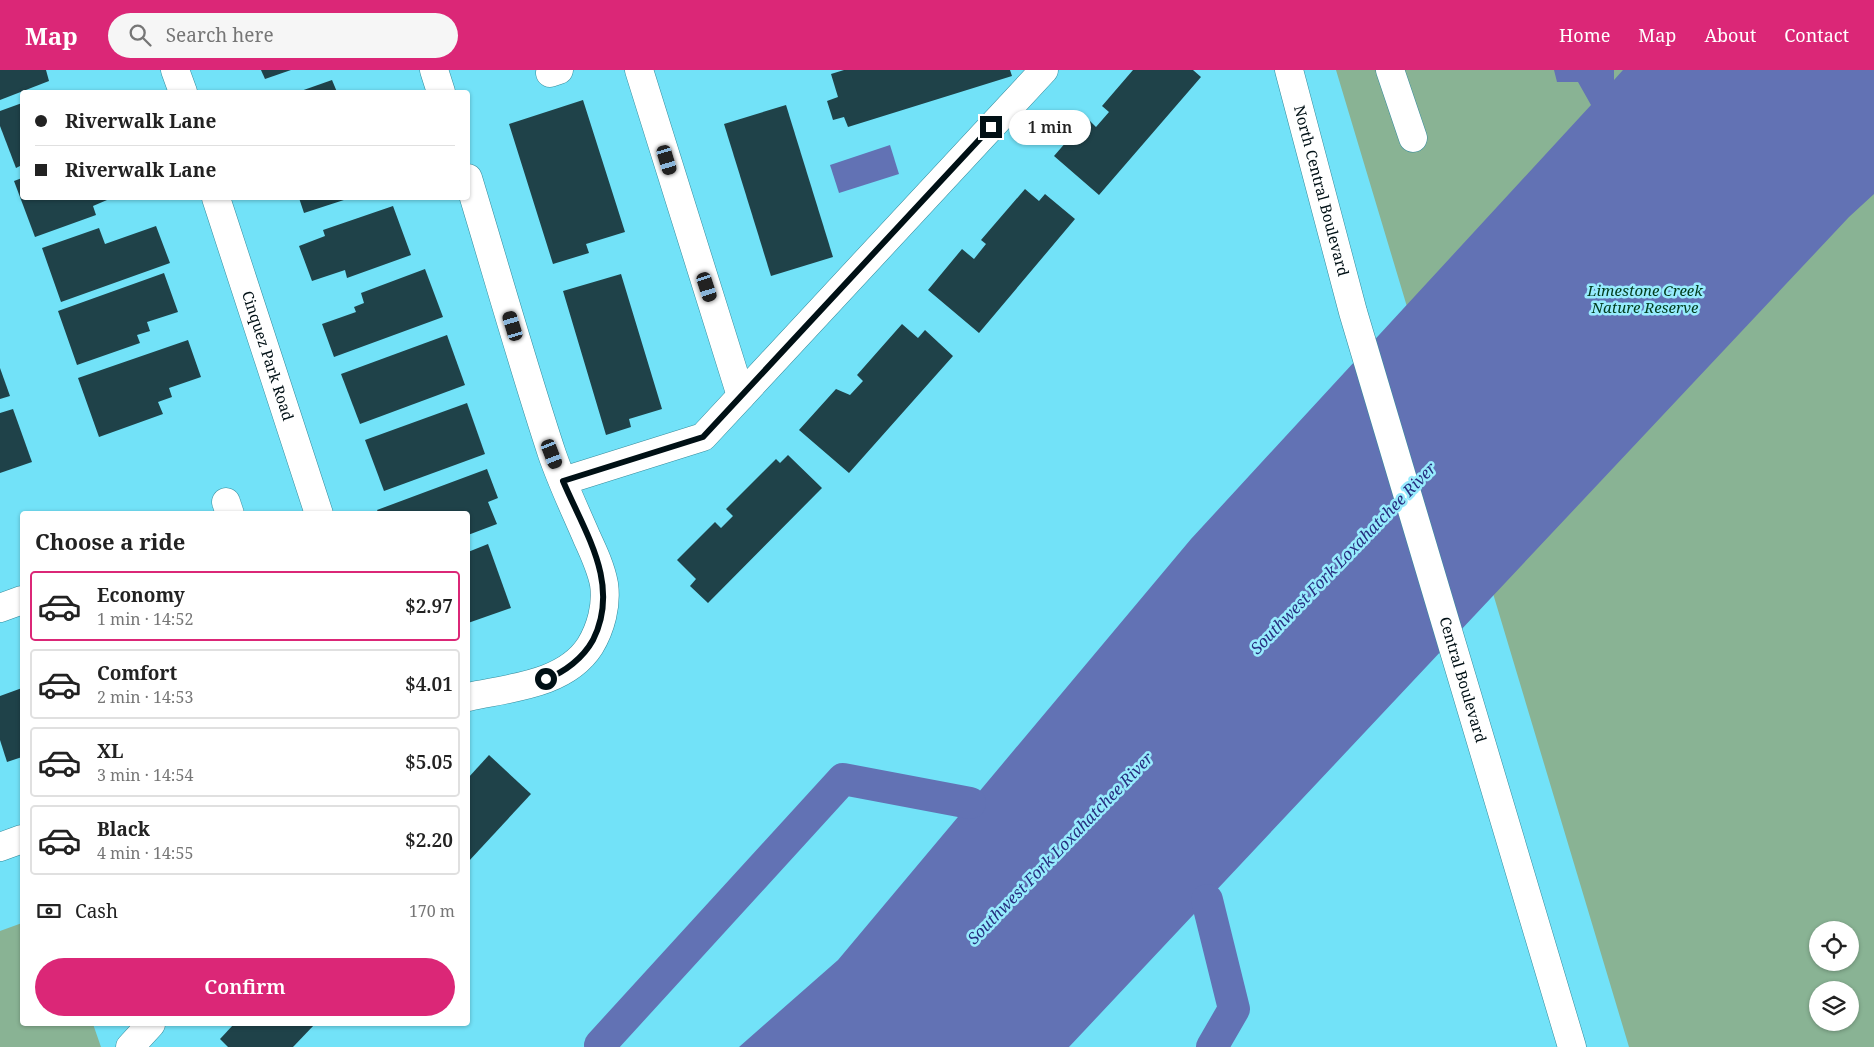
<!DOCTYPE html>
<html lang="en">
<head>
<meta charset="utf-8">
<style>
  :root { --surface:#fff; --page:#f6f6f6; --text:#222; --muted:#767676; --line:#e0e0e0; --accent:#db2777 }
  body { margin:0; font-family:"Noto Serif",serif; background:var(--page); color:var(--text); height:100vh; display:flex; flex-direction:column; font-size:19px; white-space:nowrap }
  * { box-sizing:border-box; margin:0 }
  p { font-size:16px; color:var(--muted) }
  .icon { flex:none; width:28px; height:28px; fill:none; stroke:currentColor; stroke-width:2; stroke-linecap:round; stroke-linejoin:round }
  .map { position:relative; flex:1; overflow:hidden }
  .details { position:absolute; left:20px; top:441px; width:450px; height:515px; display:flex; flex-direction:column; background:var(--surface); border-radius:5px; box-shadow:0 1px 4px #0004 }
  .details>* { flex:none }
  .top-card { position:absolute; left:20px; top:20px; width:450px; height:110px; border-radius:5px; box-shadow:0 1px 4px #0004; display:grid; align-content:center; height:110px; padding:0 15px; background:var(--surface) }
  .controls { position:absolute; left:1809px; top:851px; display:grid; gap:10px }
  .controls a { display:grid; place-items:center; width:50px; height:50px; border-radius:50%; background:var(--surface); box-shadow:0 1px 4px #0004; font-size:25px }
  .end { position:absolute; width:22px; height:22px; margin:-11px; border:6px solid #001015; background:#fff; box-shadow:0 0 0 2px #fff }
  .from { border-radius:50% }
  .bubble { position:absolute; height:35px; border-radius:18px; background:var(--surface); box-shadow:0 1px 4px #0004; font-size:16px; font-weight:600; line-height:35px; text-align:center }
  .car { position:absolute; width:15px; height:30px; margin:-15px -8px; border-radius:6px; box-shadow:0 0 4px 1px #0007; background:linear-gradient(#222 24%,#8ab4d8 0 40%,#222 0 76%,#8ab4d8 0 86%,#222 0) }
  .top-card b { display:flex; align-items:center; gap:18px; height:48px; font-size:19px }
  .top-card b+b { border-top:1px solid var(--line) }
  .top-card i { width:12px; height:12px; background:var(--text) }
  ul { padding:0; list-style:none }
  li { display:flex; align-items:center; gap:15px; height:70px; margin:0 10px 8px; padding:0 5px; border:2px solid var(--line); border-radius:5px }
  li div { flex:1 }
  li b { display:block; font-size:19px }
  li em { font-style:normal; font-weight:600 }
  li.active { border-color:var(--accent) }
  li>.icon { width:45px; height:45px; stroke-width:1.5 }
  h2 { padding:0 15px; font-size:22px; line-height:60px }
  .pay { display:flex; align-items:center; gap:12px; height:55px; padding:0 15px; font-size:19px }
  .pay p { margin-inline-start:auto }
  .button { display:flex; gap:10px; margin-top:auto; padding:10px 15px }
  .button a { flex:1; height:58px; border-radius:30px; background:var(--accent); color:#fff; font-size:20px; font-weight:600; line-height:58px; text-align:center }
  header { display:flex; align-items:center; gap:30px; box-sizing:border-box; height:70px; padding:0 25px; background:var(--accent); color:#fff }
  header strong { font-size:24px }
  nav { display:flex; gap:28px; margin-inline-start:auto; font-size:18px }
  .search { width:350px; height:45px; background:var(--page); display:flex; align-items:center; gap:12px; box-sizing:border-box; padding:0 18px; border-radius:28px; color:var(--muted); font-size:19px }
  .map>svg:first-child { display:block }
</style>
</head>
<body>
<header>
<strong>Map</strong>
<div class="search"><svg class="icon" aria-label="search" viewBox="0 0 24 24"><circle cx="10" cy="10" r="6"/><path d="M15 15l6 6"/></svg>Search here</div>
<nav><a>Home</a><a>Map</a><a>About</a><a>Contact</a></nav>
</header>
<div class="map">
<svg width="1874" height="977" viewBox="0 0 1874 977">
  <rect width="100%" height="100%" fill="#72e2f8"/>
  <g fill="#89b394" fill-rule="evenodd">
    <path d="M1336,0H1874V977H1629ZM1818,860H1850V892H1818ZM1818,920H1850V952H1818Z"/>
    <polygon points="22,853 22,954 93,954 101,977 0,977 0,861"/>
  </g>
  <g fill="#6272b4">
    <polygon points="1554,0 1614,0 1614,10 1623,0 1874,0 1874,124 1849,147 1069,977 739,977 838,890 1191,469 1591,35 1578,12 1557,12"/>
    <polygon points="890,75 899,104 839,123 830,95"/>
  </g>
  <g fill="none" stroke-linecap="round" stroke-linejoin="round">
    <g stroke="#6272b4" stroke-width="32">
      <polyline points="1207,830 1234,939 1212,977"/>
      <polyline points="601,977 600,975 843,709 970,733"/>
    </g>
  </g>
  <g fill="#1f4249">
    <polygon points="0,0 46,0 49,11 0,30"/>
    <polygon points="261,0 291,0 265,9"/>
    <polygon points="844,0 1010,0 1012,6 848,57 844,47 833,50 827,31 838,27 831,4"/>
    <polygon points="1133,0 1193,0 1201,7 1099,125 1054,86 1087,48 1096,57 1109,42 1102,36"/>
    <polygon points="332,10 337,22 298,22"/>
    <polygon points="583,30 625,162 586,174 589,183 553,194 509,54"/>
    <polygon points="22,33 22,95 16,98 0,56 0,41"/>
    <polygon points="786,35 833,187 771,206 724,54"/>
    <polygon points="22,108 22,128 106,128 107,130 93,136 96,145 35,167 14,111"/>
    <polygon points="1025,119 1039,131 1045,124 1075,149 979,263 928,220 962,179 974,189 986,174 981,170"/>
    <polygon points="299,128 350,128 304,143"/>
    <polygon points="393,136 411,185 347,208 345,200 312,211 299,176 325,166 323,160"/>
    <polygon points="156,156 170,193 61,232 42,178 99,158 105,174"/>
    <polygon points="425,199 443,247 334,287 322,254 356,242 354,237 364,233 361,223"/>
    <polygon points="164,203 178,242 147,252 150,261 137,265 140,273 77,295 58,241"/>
    <polygon points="621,204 662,339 629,349 631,357 606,365 563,221"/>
    <polygon points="902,254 918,268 925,260 953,286 849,403 799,360 836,319 850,325 863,311 857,305"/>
    <polygon points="447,265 465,315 360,354 341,304"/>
    <polygon points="188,270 201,307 169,318 172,327 158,332 163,344 99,367 78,308"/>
    <polygon points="0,298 10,326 0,329"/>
    <polygon points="467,333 485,384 384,421 365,370"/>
    <polygon points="13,339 32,392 0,403 0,343"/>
    <polygon points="788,385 822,418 708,533 690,516 696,509 677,490 715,452 721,458 733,446 726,439 776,389 780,393"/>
    <polygon points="487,399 498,428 488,432 497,454 468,465 468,444 379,444 377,440"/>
    <polygon points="488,474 511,538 468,553 468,482"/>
    <polygon points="22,618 22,687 7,692 0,670 0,626"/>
    <polygon points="489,685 531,724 468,792 468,708"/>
    <polygon points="234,954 315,954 293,977 228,977 220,969"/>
  </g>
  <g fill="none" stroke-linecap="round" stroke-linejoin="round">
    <defs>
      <g id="minor">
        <polyline points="175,0 183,22"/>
        <polyline points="434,0 441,22"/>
        <polyline points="639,0 741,326"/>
        <path id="s1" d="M1289,0L1353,242L1572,977"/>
        <polyline points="1390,0 1413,68"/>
        <polyline points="550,3 559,0"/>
        <path d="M468,108C496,200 522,293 552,384C562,413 575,440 587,468C594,483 601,498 604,514C607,535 601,558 590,576C565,615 508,618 468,627"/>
        <path id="s2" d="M216,128L319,444"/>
        <polyline points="563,411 703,367 1044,0"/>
        <polyline points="226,432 230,444"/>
        <polyline points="0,538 22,530"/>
        <polyline points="0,777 22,769"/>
        <polyline points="130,977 151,954"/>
      </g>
    </defs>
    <use href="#minor" stroke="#348b9c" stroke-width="29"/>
    <use href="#minor" stroke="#fff" stroke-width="28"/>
  </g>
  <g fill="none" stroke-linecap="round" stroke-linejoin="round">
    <path stroke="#001015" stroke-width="6" d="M546,609C565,602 583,588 593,570C621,514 585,463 563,411L703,367L991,57"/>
  </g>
  <g text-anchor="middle" stroke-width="5" stroke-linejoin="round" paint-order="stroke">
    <g font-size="15" fill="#001015" stroke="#97ebfd">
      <text dy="5" stroke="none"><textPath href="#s1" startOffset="125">North Central Boulevard</textPath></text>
      <text dy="5" stroke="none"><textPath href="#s2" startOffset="166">Cinquez Park Road</textPath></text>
      <text dy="5" stroke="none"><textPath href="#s1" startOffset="634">Central Boulevard</textPath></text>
    </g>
    <g font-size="15" font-style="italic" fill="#003c1b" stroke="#97ebfd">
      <text x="1645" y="226">Limestone Creek<tspan x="1645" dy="17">Nature Reserve</tspan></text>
    </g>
    <g font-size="16" font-style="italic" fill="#262e7f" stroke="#97ebfd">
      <text transform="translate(1343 488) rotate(-46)" y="6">Southwest Fork Loxahatchee River</text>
      <text transform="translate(1060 778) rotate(-46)" y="6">Southwest Fork Loxahatchee River</text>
    </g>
  </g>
</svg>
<div class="controls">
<a><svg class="icon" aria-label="locate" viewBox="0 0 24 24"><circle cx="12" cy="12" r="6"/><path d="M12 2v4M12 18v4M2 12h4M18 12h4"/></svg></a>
<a><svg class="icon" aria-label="layers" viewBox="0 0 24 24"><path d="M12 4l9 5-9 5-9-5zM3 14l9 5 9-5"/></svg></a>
</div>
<i class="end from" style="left:546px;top:609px"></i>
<i class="end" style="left:991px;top:57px"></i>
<div class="bubble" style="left:1009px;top:40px;width:82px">1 min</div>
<i class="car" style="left:667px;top:90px;rotate:163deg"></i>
<i class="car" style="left:707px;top:217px;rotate:162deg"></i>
<i class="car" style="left:513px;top:256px;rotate:343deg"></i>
<i class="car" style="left:552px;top:384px;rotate:159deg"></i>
<div class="top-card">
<b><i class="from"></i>Riverwalk Lane</b>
<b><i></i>Riverwalk Lane</b>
</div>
<section class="details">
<h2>Choose a ride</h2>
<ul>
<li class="active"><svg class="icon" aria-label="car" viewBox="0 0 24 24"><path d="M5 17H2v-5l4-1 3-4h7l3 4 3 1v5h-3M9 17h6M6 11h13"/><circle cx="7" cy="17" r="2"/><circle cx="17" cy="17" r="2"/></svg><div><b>Economy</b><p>1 min · 14:52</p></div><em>$2.97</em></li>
<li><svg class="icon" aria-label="car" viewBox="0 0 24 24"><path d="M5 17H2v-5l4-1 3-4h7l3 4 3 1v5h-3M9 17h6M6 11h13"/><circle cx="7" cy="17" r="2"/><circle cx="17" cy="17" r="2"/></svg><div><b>Comfort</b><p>2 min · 14:53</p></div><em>$4.01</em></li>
<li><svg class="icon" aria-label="car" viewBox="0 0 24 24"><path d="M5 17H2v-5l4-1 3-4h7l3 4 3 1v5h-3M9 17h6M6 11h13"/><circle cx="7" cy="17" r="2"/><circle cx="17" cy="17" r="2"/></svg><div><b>XL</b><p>3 min · 14:54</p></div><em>$5.05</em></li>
<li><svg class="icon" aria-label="car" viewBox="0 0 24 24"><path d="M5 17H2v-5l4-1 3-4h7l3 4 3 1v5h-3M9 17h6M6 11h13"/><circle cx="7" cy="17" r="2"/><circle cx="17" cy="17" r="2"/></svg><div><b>Black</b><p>4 min · 14:55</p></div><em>$2.20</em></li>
</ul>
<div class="pay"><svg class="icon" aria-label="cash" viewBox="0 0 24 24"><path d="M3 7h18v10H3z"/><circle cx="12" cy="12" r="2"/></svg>Cash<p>170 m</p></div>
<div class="button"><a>Confirm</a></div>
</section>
</div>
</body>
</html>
